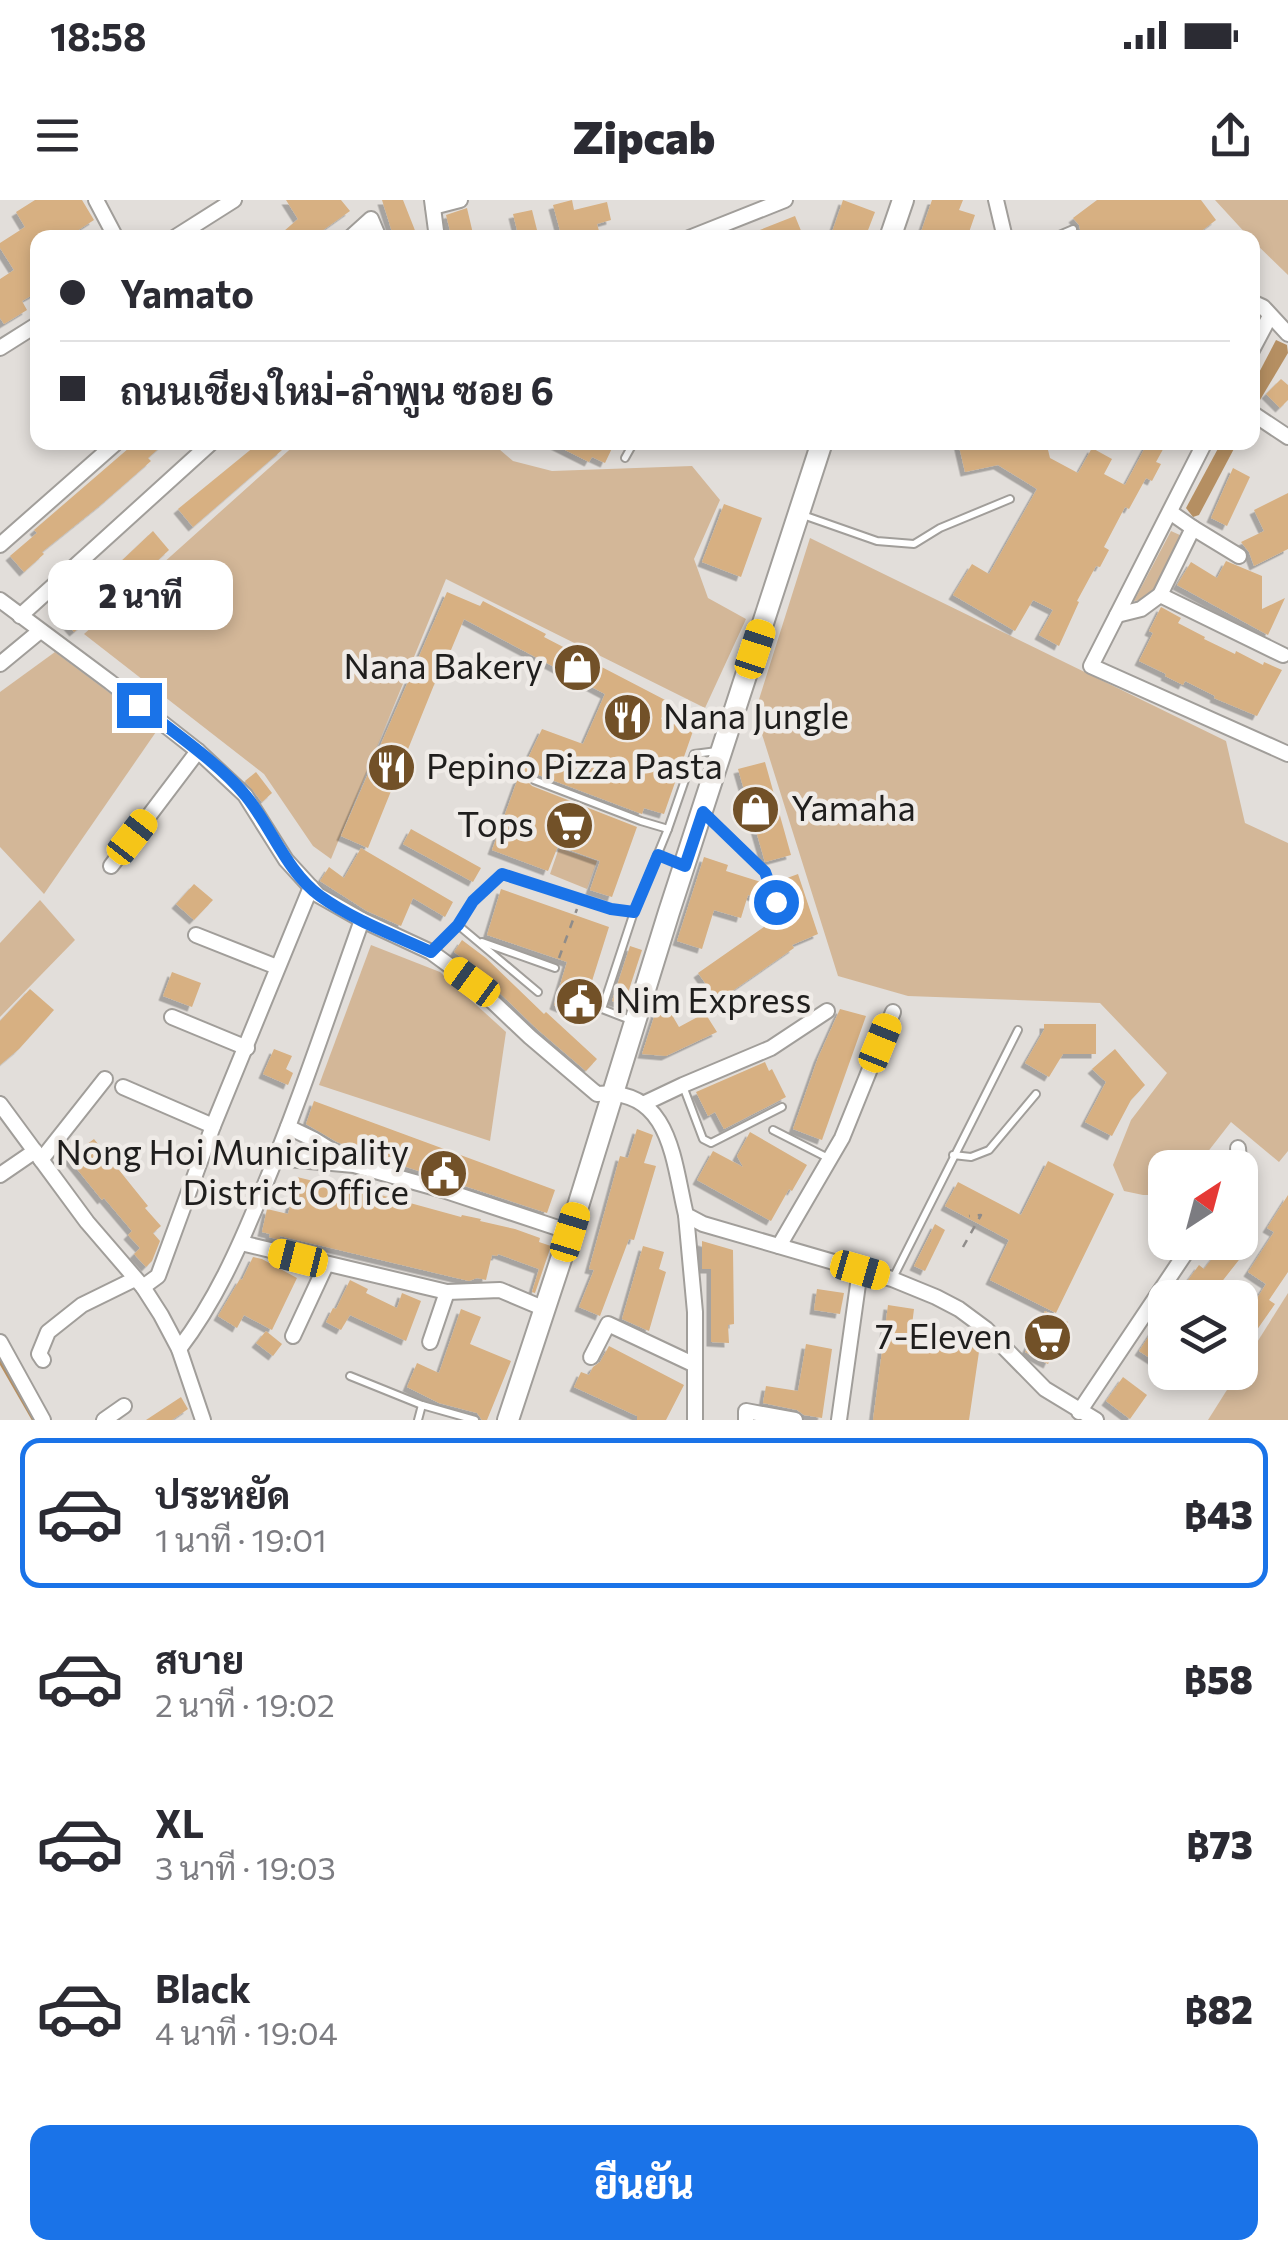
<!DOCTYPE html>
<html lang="th">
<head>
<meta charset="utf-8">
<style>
  :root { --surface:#fff; --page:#f7f7f7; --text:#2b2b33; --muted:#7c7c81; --line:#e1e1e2; --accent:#1a73e8 }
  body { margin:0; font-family:Commissioner,Sarabun,sans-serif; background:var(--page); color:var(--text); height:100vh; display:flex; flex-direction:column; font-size:38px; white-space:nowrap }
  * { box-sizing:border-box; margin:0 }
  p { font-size:32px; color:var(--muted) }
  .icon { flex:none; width:55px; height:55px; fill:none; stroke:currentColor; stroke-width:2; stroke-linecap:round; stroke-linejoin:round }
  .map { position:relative; height:1220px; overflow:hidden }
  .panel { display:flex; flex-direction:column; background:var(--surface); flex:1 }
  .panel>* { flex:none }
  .guide { position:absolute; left:30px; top:30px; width:1230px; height:220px; border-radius:20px; box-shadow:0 5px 15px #0003; display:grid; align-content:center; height:220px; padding:0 30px; background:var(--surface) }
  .needle { width:65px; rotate:36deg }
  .controls { position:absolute; left:1148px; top:950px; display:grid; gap:20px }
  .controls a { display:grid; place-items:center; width:110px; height:110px; border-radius:20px; background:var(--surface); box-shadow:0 5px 15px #0003; font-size:50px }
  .end { position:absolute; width:45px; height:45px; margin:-22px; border:12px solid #1a73e8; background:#fff; box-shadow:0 0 0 5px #fff }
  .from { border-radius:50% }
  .bubble { position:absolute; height:70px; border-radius:20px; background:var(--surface); box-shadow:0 5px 15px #0003; font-size:32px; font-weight:800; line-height:70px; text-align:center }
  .car { position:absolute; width:30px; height:60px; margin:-30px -15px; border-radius:12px; box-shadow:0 0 8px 2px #0007; background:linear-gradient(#f5c518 24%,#345 0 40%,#f5c518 0 76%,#345 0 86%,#f5c518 0) }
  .guide b { display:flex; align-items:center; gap:35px; height:95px; font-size:38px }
  .guide b+b { border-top:2px solid var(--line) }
  .guide i { width:25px; height:25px; background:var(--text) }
  ul { padding:18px 0 0; list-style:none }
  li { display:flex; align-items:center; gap:30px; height:150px; margin:0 20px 15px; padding:0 10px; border:5px solid transparent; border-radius:20px }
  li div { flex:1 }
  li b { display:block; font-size:38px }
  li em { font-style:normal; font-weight:800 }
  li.current { border-color:var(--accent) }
  li>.icon { width:90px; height:90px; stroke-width:1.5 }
  .cta { display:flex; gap:20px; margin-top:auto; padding:20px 30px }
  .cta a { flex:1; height:115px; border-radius:20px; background:var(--accent); color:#fff; font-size:40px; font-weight:800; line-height:115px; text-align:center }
  .status { display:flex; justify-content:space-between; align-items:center; height:70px; padding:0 50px; background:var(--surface); direction:ltr }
  .status svg { height:28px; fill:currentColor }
  header { display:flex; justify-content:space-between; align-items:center; height:130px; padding:0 30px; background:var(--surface); font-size:45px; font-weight:800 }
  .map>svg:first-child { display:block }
</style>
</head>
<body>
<div class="status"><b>18:58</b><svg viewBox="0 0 49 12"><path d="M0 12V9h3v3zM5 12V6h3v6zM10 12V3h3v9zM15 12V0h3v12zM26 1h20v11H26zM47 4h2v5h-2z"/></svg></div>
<header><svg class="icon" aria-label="menu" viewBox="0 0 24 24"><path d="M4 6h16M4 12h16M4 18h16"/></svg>Zipcab<svg class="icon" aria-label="share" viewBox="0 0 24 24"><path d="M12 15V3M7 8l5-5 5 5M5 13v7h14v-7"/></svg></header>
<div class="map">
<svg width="1288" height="1220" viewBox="0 0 1288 1220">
  <defs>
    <filter id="shadow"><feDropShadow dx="-4.5" dy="4.5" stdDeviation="0" flood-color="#0004"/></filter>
  </defs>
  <rect width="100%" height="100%" fill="#e2deda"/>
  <g fill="#d3b798">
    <polygon points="1215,0 1288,0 1288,75 1253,41 1252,38 1249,37"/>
    <polygon points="297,243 492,243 513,261 552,271 692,266 720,300 694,359 708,398 746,419 705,508 446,379 331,659 313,646 264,574 84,434"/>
    <polygon points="1171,331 1182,336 1150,399 1134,401"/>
    <polygon points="810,338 1226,541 1245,623 1288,643 1288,951 1279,962 1231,922 1196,967 1165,968 1165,995 1143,995 1124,991 1113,965 1131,920 1167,873 1100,803 908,796 838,776 755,512"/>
    <polygon points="55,452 158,529 44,694 0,647 0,492"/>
    <polygon points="559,648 597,661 587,689 550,674"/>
    <polygon points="40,700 75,740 0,817 0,743"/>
    <polygon points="371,745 440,772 506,832 490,941 319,885"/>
    <polygon points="1288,1093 1288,1220 1208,1220"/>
  </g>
  <g fill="#b58f62">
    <polygon points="1276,140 1287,145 1288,153 1260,200 1256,201 1253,199 1253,184"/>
    <polygon points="1221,243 1237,243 1199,315 1193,317 1186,308"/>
  </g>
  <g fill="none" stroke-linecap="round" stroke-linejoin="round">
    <polyline stroke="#b58f62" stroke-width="4" points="0,1161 34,1220"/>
  </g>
  <g fill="#d7b082" filter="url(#shadow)">
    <polygon points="35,0 82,0 94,20 66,38 38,38 38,92 22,101 27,110 4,124 0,118 0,79 14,70 0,48 0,43 25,27 16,12"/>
    <polygon points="286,0 341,0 350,11 312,38 276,38 298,19"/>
    <polygon points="382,0 403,0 418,38 394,38"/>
    <polygon points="572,0 574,10 607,2 611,20 597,24 601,38 562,38 553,5"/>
    <polygon points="843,0 875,12 865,38 830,38"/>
    <polygon points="932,0 963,0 959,10 975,15 967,38 919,38"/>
    <polygon points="1097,0 1201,0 1216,20 1192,38 1082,38 1079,25 1073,18"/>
    <polygon points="467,8 474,38 452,38 446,15"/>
    <polygon points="532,10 539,38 519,38 513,14"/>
    <polygon points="795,16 804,38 742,38 742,37"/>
    <polygon points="1281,179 1288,185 1288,200 1280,208 1266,194"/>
    <polygon points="136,242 166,242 148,258 151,261 103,303 42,352 44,354 24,372 10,356 37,333 34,330"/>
    <polygon points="260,242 275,242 282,250 193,327 178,309"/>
    <polygon points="549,242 615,242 605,263 592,257 589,262"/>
    <polygon points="958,242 1046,242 1050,258 1078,273 1092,248 1112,259 1104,274 1125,285 1148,242 1167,242 1156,262 1161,264 1152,281 1146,278 1129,309 1125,307 1104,347 1109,350 1100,367 1096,366 1077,401 1079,402 1059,446 1039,435 1053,410 1033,400 1015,431 953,395 972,364 989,374 1037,289 998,265 965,272"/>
    <polygon points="1233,268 1250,277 1227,326 1211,318"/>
    <polygon points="1288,293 1288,349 1254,366 1249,352 1241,342 1264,331 1254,310"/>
    <polygon points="724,304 762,318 741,377 702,362"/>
    <polygon points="153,331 169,350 112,403 96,385"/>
    <polygon points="1226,361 1262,376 1262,409 1285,398 1268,435 1177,385 1191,362 1217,378"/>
    <polygon points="447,392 480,406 483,401 546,434 544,437 669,502 661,519 693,531 664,614 644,608 642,614 536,574 528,577 528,582 532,586 637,627 612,697 590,690 600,661 558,646 548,671 492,650 517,581 542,529 583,544 605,494 464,419 438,481 436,480 368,648 341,636"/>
    <polygon points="71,403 87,421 74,432 58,414"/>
    <polygon points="1161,407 1181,418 1178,423 1205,437 1204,439 1235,454 1236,451 1263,465 1264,462 1282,470 1257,516 1214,498 1215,496 1185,481 1183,485 1165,476 1166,474 1139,461 1153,433 1149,431"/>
    <polygon points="765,562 791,655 765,662 738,569"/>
    <polygon points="256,572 272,593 262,602 245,581"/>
    <polygon points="411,629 481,668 473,682 403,644"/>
    <polygon points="361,648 453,702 445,717 413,698 401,726 367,711 320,681 329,667 344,678"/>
    <polygon points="704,657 728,665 726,671 761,682 765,692 762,699 748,695 741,718 714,710 702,749 677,741"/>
    <polygon points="798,674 818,734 792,745 794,748 718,801 698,773 791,708 783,706 777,686 779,681"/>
    <polygon points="194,684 213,700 194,720 176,704"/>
    <polygon points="501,689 609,727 581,816 554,805 567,762 487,735"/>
    <polygon points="462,740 486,758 544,814 546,812 597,859 586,871 537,829 481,775 483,773 454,752"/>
    <polygon points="630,746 642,750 624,805 612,801"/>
    <polygon points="172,772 201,783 192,807 163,796"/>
    <polygon points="30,789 54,810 19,849 0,865 0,821"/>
    <polygon points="840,809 866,816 822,940 793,929 818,858"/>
    <polygon points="656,811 672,815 679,827 705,813 717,832 666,856 642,854"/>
    <polygon points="1044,824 1096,824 1096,854 1063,854 1049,877 1025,863 1044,830"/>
    <polygon points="274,849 292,856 286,869 293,873 288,885 263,874"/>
    <polygon points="1115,849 1145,885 1131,900 1112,936 1085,922 1106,882 1092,869"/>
    <polygon points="765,862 769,871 772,869 786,897 724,929 715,912 708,916 696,892"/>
    <polygon points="314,901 555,990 547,1013 379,958 337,942 306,924"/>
    <polygon points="637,929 653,935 644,963 656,966 634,1040 629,1039 600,1116 579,1107 594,1070 589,1069 620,956 628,958"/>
    <polygon points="750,932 807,965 792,991 789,989 771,1021 697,980 713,951 743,967 737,956"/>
    <polygon points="94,939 148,1006 145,1008 161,1026 153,1033 160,1041 152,1061 146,1067 134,1054 140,1048 128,1035 132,1031 104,998 102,1000 68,958"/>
    <polygon points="1048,961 1114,994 1056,1113 990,1080 1009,1040 945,1006 958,982 1021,1015"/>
    <polygon points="297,977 346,989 347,987 370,992 461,1017 462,1015 481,1019 480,1021 515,1029 540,1038 539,1042 551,1046 535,1093 532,1092 539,1069 498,1054 497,1056 492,1055 486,1080 477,1078 469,1081 280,1036 280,1040 269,1037 270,1034 262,1032 267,1009 288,1014"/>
    <polygon points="1288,995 1288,1072 1269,1100 1275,1104 1240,1154 1240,1125 1266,1084 1248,1072 1274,1032 1267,1028"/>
    <polygon points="935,1024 945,1030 925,1071 914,1066"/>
    <polygon points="702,1041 733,1050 734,1124 728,1125 729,1143 711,1142 711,1069 702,1069"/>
    <polygon points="1224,1043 1242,1056 1209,1098 1175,1098 1199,1065 1204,1069"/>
    <polygon points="643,1046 664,1052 659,1069 666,1072 649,1131 622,1119"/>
    <polygon points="253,1057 262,1059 297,1078 272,1130 244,1115 237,1128 218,1116 240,1079 242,1080"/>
    <polygon points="350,1080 368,1089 366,1093 397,1108 402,1093 421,1101 406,1141 350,1115 341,1130 326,1122 333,1108 336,1109"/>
    <polygon points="817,1089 844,1093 840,1114 814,1110"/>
    <polygon points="888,1105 914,1109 912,1125 952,1131 951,1140 980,1145 969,1220 873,1220"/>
    <polygon points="461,1109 481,1117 470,1144 511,1161 487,1220 482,1220 477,1213 439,1203 407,1187 417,1163 439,1173"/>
    <polygon points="1045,1111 1068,1122 1048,1164 1025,1152"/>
    <polygon points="1165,1112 1165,1168 1139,1151"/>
    <polygon points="266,1131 282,1144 273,1156 256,1143"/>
    <polygon points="806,1144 832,1149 822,1218 804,1215 797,1210 763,1203 766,1186 798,1191"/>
    <polygon points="609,1146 684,1185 666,1220 637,1220 637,1216 574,1187 581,1172 589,1175 593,1167 600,1162"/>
    <polygon points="1123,1177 1147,1195 1130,1219 1106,1201"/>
    <polygon points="181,1197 188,1209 172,1220 146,1220"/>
  </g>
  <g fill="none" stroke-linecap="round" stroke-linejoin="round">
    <defs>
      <g id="lane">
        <polyline points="1052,38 1073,29"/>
        <polyline points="625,258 634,242"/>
        <polyline points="800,314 877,341 914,344 940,328 1010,299"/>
        <polyline points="534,580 641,621 668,629"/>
        <polyline points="704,612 765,672 776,702"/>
        <polyline points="458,725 538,792"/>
        <polyline points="482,742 555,768"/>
        <polyline points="432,752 458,725 473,701 502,674 611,709 634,712"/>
        <polyline points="633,821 602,809 634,712 668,629 694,554 717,551"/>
        <polyline points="683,886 703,939 711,943 782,907"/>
        <polyline points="773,930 830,959"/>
        <polyline points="953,955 971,957 989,950 1036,894"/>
        <polyline points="893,1078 1018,830"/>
        <polyline points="350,1176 422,1205 475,1220"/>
        <polyline points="418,1220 422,1205"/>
      </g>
      <g id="street">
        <polyline points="96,0 116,38"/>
        <polyline points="432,0 437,38"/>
        <polyline points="996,0 1005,38"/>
        <polyline points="433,7 460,0"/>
        <polyline points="174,38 234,0"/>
        <polyline points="350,38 371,19 379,38"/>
        <polyline points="689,38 785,0"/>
        <polyline points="1252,102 1263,107 1288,134"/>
        <polyline points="0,148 38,124"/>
        <polyline points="1252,150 1270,116"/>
        <polyline points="1252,213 1288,237"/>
        <polyline points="1205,242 1091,466 1288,554"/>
        <polyline points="1193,328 1239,356"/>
        <polyline points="0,345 117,242"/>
        <polyline points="1160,395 1283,455"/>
        <path d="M0,400L110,482L198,551L245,595L286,660L318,695L362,720L431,752L472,782L530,837L597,894C671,887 673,961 686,1015L703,1024L892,1079L936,1097L959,1109L986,1129L1045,1189L1096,1220"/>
        <polyline points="1117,415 1141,409 1160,395 1193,328 1170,312"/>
        <polyline points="20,416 212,242"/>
        <polyline points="0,464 40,431"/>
        <polyline points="111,666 198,551"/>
        <polyline points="196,735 277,767"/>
        <polyline points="172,817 247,848"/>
        <polyline points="123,887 213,926"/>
        <polyline points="645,903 683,885 771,848 827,811"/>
        <polyline points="0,904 87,1022 143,1087 161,1115 179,1149 203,1220"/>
        <polyline points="288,927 313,939 353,964"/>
        <polyline points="1238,948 1240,973"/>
        <polyline points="276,958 354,965 443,990 570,1032"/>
        <polyline points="41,960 105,879"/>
        <polyline points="0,975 35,951"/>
        <polyline points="686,1015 695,1112 695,1220"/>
        <polyline points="241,1043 447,1092 500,1090 545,1109"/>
        <polyline points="779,1046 842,938 893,812"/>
        <polyline points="143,1087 158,1076 213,926 311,687"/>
        <polyline points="293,1136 326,1065"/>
        <polyline points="0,1142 43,1220"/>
        <polyline points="430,1142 447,1092"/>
        <path d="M179,1149C215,1102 239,1048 261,994C299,904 329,812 362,720"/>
        <polyline points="591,1157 608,1124 695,1165"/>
        <polyline points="43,1160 39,1154 48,1132 82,1105 135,1079"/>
        <polyline points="1079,1212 1193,1042"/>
        <polyline points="104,1220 124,1206"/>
        <polyline points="746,1220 746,1211 795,1220"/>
        <polyline points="839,1220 860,1070"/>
      </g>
      <g id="secondary">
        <polyline points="890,38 903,0"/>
        <polyline points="508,1220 570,1032 669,712 822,242"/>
      </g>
    </defs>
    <use href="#lane" stroke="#a19e9a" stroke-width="10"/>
    <use href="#street" stroke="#a19e9a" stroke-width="18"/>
    <use href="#secondary" stroke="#a19e9a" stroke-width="24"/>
    <g stroke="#8f8c8a" stroke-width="2.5" stroke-dasharray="8 8" stroke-linecap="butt">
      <polyline points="559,758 577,709"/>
      <polyline points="963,1047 981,1015 969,1016"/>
    </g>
    <use href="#lane" stroke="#fff" stroke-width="6"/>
    <use href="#street" stroke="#fff" stroke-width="14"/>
    <use href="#secondary" stroke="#fff" stroke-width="20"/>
  </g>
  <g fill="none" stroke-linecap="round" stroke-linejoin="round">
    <path stroke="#1a73e8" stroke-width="12" d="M139,505C172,531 220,564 246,596C272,628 286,671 320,696C353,720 394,735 431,752L458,725L473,701L502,674L611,709L634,712L658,655L685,666L703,612L765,672L776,702"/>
  </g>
  <defs>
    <symbol id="shop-disc" viewBox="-11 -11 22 22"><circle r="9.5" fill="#725128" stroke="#efebe7"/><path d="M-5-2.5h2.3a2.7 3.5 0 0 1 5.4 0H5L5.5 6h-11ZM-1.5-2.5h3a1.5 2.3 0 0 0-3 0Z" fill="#fff"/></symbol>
    <symbol id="restaurant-disc" viewBox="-11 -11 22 22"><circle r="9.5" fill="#725128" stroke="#efebe7"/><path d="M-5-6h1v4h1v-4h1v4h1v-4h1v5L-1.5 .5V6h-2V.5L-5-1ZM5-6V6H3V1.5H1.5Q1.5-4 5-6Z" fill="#fff"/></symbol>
    <symbol id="supermarket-disc" viewBox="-11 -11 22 22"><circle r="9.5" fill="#725128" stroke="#efebe7"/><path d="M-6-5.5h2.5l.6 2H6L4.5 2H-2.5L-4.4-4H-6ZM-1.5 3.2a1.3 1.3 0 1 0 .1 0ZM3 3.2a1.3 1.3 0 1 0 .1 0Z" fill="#fff"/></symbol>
    <symbol id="civic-disc" viewBox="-11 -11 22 22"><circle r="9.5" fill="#725128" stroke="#efebe7"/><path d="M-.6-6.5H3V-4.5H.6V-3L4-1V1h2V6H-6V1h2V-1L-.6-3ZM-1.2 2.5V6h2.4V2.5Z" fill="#fff"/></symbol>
  </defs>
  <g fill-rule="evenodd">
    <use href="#shop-disc" x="550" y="440" width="55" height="55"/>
    <use href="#restaurant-disc" x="600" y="490" width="55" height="55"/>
    <use href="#restaurant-disc" x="364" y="540" width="55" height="55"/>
    <use href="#shop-disc" x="728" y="582" width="55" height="55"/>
    <use href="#supermarket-disc" x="542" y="598" width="55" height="55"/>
    <use href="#civic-disc" x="552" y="774" width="55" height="55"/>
    <use href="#civic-disc" x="416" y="946" width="55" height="55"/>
    <use href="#supermarket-disc" x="1020" y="1110" width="55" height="55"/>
  </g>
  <g text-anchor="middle" stroke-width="9" stroke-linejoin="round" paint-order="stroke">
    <g font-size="35" fill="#1f1e1d" stroke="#efebe7" text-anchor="end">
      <text x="543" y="479">Nana Bakery</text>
      <text x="663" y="529" text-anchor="start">Nana Jungle</text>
      <text x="426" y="579" text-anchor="start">Pepino Pizza Pasta</text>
      <text x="791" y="621" text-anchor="start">Yamaha</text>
      <text x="534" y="637">Tops</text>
      <text x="615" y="813" text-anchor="start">Nim Express</text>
      <text x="409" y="965">Nong Hoi Municipality<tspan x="409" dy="40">District Office</tspan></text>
      <text x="1012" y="1149">7-Eleven</text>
    </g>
  </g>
</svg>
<div class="controls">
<a><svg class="needle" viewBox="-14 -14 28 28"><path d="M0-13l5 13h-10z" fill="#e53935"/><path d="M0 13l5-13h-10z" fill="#7c7c81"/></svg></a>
<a><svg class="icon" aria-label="layers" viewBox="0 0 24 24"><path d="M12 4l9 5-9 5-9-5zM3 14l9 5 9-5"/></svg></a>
</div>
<i class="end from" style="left:776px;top:702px"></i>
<i class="end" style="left:139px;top:505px"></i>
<div class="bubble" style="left:48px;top:360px;width:185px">2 นาที</div>
<i class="car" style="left:755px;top:449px;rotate:18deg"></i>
<i class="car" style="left:132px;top:637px;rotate:38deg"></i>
<i class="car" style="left:472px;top:782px;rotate:306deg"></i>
<i class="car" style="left:880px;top:843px;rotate:22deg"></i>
<i class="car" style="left:570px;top:1032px;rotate:17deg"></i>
<i class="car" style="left:298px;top:1058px;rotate:284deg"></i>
<i class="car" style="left:860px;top:1070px;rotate:106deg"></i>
<div class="guide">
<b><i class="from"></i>Yamato</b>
<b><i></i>ถนนเชียงใหม่-ลำพูน ซอย 6</b>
</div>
</div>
<section class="panel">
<ul>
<li class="current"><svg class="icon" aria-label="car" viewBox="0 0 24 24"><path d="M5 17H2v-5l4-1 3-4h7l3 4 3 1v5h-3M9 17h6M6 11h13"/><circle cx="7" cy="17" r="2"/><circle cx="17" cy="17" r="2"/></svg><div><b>ประหยัด</b><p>1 นาที · 19:01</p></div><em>฿43</em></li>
<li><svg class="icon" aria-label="car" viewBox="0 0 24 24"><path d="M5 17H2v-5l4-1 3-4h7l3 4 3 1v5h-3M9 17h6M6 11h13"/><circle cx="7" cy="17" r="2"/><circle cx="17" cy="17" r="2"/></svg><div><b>สบาย</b><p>2 นาที · 19:02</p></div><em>฿58</em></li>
<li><svg class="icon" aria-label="car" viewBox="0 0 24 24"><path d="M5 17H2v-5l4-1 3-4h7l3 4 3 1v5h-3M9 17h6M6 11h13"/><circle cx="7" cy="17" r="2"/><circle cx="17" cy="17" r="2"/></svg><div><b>XL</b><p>3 นาที · 19:03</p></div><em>฿73</em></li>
<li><svg class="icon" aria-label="car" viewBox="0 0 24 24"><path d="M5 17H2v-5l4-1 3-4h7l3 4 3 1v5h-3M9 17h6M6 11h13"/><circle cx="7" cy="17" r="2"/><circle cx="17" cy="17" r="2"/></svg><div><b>Black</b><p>4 นาที · 19:04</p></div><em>฿82</em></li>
</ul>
<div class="cta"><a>ยืนยัน</a></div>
</section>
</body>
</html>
